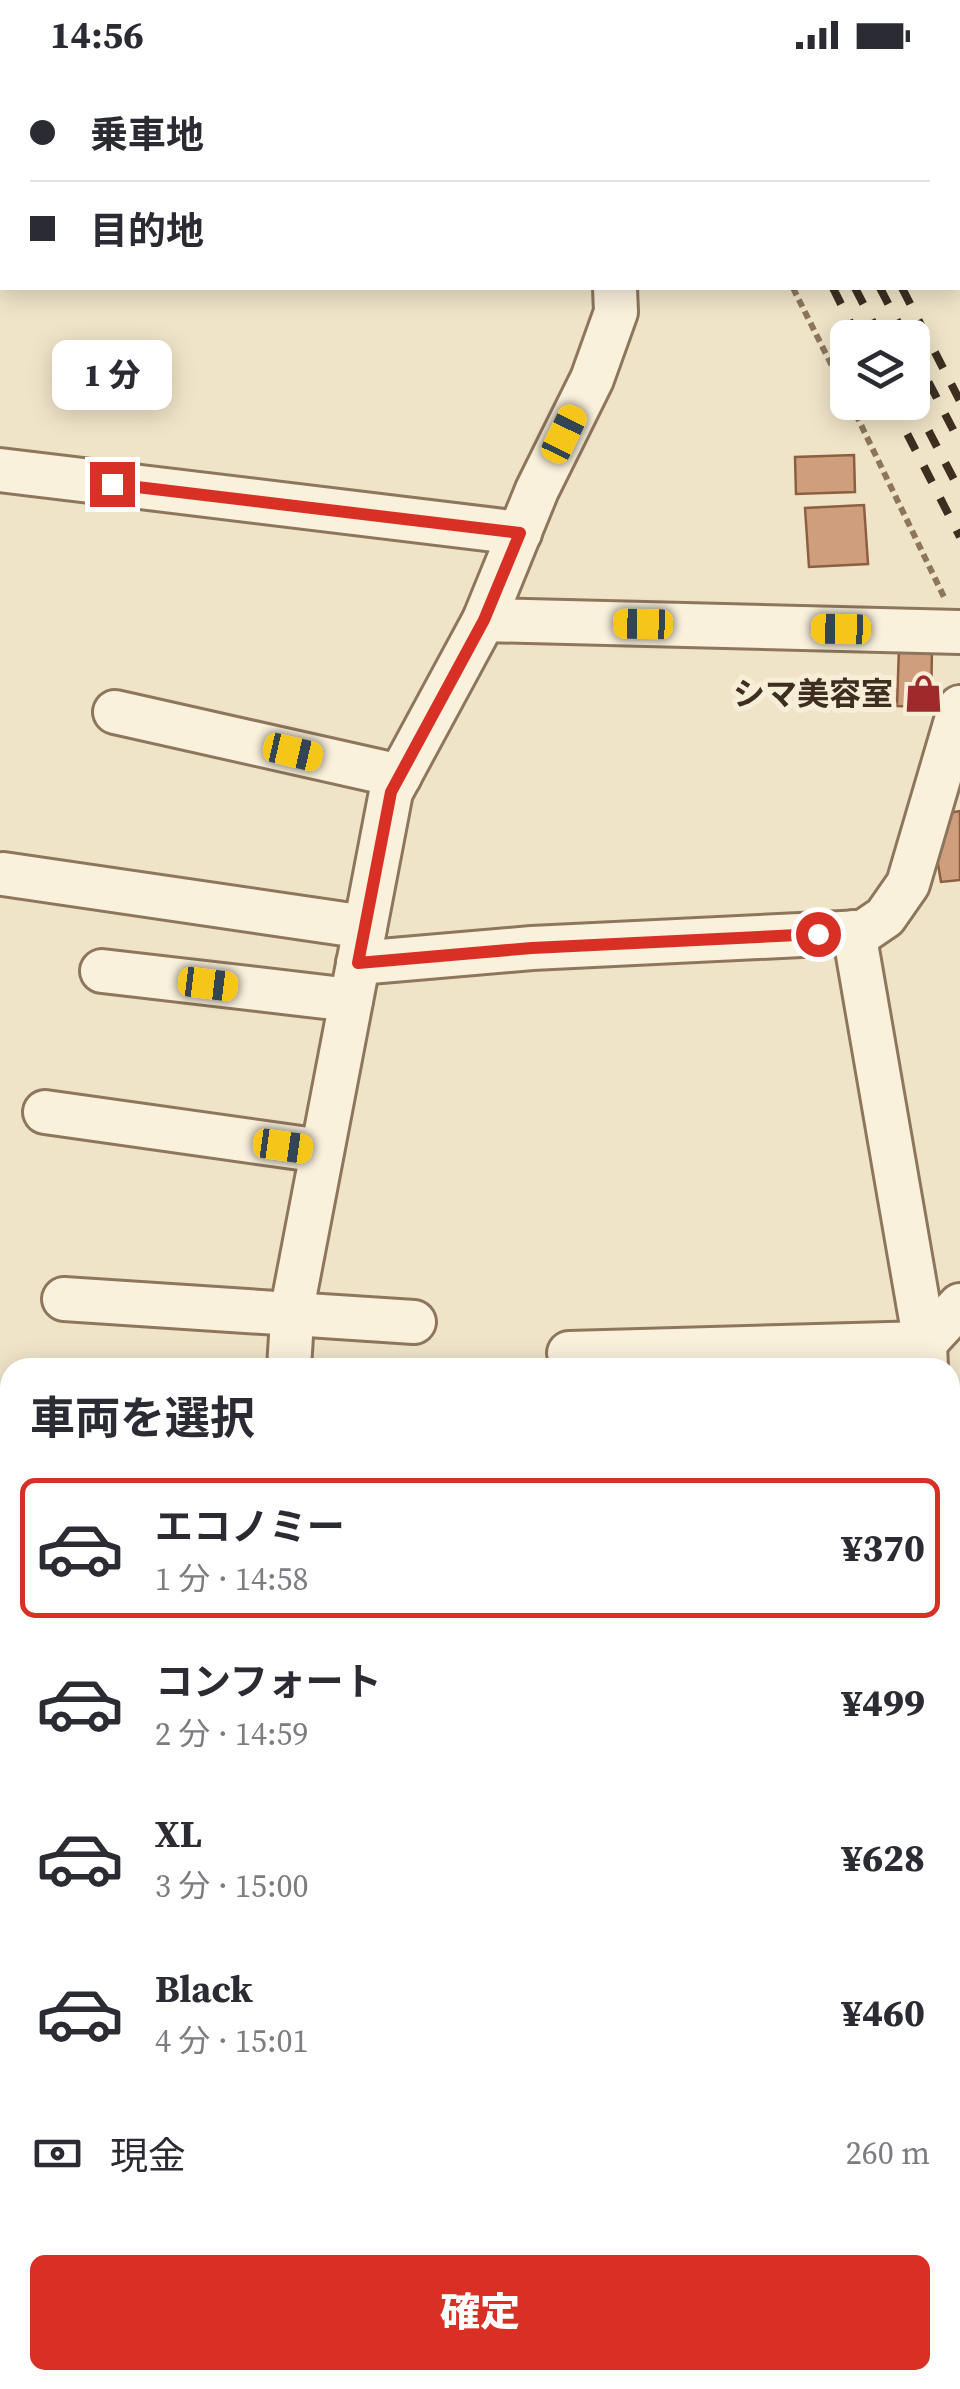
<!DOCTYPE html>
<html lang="ja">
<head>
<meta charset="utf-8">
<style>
  :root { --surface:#fff; --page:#f2f2f3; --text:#2b2b33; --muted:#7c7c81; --line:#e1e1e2; --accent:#d93025 }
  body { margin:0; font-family:"Source Serif 4","Noto Sans JP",serif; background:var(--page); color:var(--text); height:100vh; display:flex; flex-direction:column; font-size:38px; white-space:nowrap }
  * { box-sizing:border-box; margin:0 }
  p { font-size:32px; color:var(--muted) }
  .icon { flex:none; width:55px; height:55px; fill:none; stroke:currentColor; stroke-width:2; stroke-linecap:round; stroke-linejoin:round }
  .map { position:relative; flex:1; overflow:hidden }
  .sheet { position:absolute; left:0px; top:1288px; width:960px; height:1032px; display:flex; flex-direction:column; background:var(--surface); border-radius:30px 30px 0 0; box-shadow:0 5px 25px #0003 }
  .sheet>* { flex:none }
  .hud { position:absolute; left:0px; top:0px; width:960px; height:220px; box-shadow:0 5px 25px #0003; display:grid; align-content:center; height:220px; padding:0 30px; background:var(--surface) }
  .buttons { position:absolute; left:830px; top:250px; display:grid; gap:20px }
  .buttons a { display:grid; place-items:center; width:100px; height:100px; border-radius:15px; background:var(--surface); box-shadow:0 5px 25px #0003; font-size:50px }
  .end { position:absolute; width:45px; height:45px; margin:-22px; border:12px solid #d93025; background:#fff; box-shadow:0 0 0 5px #fff }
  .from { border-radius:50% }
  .bubble { position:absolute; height:70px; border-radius:15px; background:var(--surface); box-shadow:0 5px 25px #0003; font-size:32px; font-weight:800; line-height:70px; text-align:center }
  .car { position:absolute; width:30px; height:60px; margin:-30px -15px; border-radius:12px; box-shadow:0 0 8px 2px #0007; background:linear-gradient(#f5c518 24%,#345 0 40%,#f5c518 0 76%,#345 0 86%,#f5c518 0) }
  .hud b { display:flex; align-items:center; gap:35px; height:95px; font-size:38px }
  .hud b+b { border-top:2px solid var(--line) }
  .hud i { width:25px; height:25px; background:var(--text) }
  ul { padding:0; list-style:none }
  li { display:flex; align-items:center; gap:30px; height:140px; margin:0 20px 15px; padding:0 10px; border:5px solid transparent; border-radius:15px }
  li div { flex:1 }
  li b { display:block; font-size:38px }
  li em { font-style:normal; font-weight:800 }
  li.active { border-color:var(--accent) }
  li>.icon { width:90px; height:90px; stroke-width:1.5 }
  h2 { padding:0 30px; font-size:45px; line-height:120px }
  .pay { display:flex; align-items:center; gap:25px; height:110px; padding:0 30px; font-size:38px }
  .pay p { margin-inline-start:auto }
  .action { display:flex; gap:20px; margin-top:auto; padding:20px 30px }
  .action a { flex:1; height:115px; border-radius:15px; background:var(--accent); color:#fff; font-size:40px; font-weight:800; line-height:115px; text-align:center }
  .status { display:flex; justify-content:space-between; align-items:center; height:70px; padding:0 50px; background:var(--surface); direction:ltr }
  .status svg { height:28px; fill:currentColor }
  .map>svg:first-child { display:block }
</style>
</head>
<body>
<div class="status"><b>14:56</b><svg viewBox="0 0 49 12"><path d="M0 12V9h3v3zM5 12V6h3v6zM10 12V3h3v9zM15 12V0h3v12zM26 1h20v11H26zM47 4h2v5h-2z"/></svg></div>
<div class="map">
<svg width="960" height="2319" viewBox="0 0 960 2319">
  <rect width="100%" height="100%" fill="#f0e4c8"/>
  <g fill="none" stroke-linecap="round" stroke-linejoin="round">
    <g stroke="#a9c4bc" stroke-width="65">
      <polyline points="950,1607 960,1604"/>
      <polyline points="224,2319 233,2310"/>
    </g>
  </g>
  <g fill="#cf9f7d" stroke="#8d5f41" stroke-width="2.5">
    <polygon points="854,385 855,422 796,424 795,387"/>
    <polygon points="864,435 868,494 809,497 805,438"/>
    <polygon points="899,578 932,578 931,637 897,636"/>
    <polygon points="960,741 960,810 941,812 930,746"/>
  </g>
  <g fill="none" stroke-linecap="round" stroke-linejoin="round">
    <defs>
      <g id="minor">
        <polyline points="261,0 261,2"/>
        <polyline points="839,0 840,2"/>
        <polyline points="644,2 648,0"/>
        <polyline points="958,148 960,148"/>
        <polyline points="0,171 2,171"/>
        <polyline points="0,400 520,463"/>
        <polyline points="484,550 960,562"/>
        <polyline points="115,642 400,706"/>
        <polyline points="3,804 365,857"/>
        <polyline points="854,862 925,1273 926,1298"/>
        <polyline points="358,893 532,878 863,862 885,847 908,814 960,637"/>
        <polyline points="102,901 351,930"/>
        <polyline points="45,1042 322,1081"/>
        <polyline points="64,1229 414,1252"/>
        <polyline points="569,1283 925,1273 960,1235"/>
        <polyline points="289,1298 293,1234 391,722 484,550 537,420 592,309 616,242 615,218"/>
        <polyline points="106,2310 113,2319"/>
        <polyline points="614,2310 618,2319"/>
        <polyline points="771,2310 771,2319"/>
      </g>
      <g id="major">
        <polyline points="950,1459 960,1449"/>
        <polyline points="0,2223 10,2216"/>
      </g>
    </defs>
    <use href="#minor" stroke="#8d765c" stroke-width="48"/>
    <use href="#major" stroke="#5b4430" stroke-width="60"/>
    <g stroke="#8d765c" stroke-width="6" stroke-dasharray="8 5" stroke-linecap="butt">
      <polyline points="793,218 848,328"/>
      <polyline points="850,332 944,527"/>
    </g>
    <use href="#minor" stroke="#faf1dc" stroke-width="42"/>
    <use href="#major" stroke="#f3d9a0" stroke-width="55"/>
    <g stroke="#3d2e20" stroke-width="8" stroke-dasharray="18 18" stroke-linecap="butt">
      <polyline points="721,0 723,2"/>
      <polyline points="744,0 745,2"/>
      <polyline points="769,0 771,2"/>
      <polyline points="791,0 793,2"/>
      <polyline points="833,218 858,268"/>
      <polyline points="855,218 881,268"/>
      <polyline points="880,218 906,268"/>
      <polyline points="902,218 960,331"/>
      <polyline points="912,280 960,373"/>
      <polyline points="912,329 960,421"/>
      <polyline points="891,332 960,467"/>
    </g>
  </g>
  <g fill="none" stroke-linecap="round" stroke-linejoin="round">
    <polyline stroke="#d93025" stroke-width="12" points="112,414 520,463 484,550 391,722 358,893 532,878 818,864"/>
  </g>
  <defs>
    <symbol id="shop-bare" viewBox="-9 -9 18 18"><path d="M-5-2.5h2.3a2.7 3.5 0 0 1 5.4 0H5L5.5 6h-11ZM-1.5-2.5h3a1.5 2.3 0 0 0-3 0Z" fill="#9e2a2b" stroke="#f7eed8" stroke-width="2.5" paint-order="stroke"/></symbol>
  </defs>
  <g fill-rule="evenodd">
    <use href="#shop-bare" x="896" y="596" width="55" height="55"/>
  </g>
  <g text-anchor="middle" stroke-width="10" stroke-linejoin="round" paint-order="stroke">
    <g font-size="32" font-weight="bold" fill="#3d2e20" stroke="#f7eed8" text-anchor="end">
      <text x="893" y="635">シマ美容室</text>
    </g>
  </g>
</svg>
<div class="buttons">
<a><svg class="icon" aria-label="layers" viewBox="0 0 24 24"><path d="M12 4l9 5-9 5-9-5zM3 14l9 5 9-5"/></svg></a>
</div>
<i class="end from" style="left:818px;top:864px"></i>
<i class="end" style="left:112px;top:414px"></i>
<div class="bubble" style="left:52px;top:270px;width:120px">1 分</div>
<i class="car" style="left:564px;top:364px;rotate:26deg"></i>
<i class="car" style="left:643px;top:554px;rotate:271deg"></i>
<i class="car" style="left:841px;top:559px;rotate:271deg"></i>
<i class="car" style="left:293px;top:682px;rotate:103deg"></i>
<i class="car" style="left:208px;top:914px;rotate:97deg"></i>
<i class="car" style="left:283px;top:1076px;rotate:98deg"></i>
<div class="hud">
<b><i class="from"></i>乗車地</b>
<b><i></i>目的地</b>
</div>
<section class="sheet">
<h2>車両を選択</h2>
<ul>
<li class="active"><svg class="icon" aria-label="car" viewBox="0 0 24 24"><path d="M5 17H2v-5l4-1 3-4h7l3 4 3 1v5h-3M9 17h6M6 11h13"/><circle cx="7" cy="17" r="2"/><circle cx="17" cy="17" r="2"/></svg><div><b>エコノミー</b><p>1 分 · 14:58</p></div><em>¥370</em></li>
<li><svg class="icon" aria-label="car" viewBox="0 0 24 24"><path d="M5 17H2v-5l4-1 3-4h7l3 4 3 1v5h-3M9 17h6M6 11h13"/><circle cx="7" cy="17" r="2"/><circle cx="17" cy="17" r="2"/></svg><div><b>コンフォート</b><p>2 分 · 14:59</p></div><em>¥499</em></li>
<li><svg class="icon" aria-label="car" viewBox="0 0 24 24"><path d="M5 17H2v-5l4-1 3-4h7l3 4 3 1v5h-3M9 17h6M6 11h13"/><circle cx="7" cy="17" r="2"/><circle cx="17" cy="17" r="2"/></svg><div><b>XL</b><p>3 分 · 15:00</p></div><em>¥628</em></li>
<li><svg class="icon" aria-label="car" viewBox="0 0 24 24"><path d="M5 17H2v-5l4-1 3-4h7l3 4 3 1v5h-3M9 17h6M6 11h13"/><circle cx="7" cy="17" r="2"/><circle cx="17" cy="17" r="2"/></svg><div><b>Black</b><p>4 分 · 15:01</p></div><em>¥460</em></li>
</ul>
<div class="pay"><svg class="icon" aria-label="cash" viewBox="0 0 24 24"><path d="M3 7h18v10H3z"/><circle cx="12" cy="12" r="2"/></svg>現金<p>260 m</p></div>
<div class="action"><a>確定</a></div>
</section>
</div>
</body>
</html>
